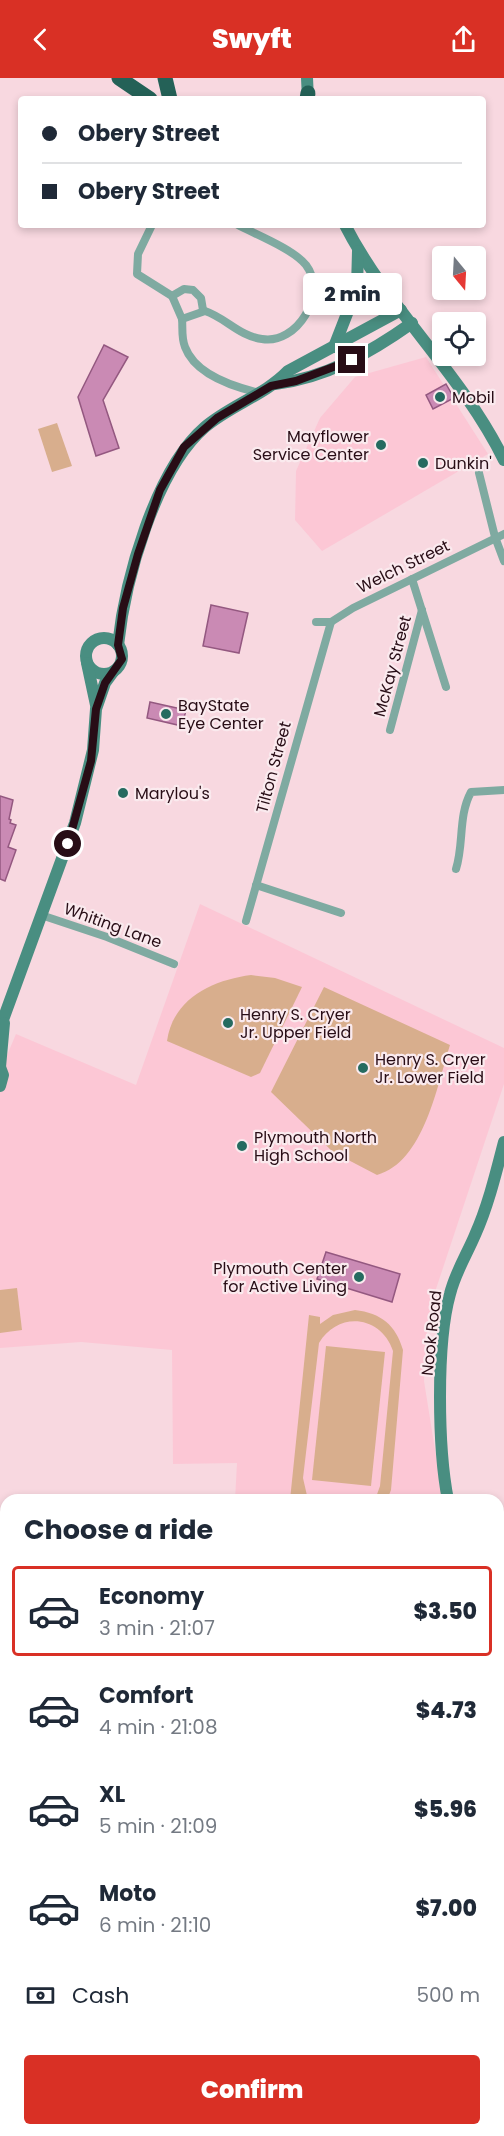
<!DOCTYPE html>
<html lang="en">
<head>
<meta charset="utf-8">
<style>
  :root { --surface:#fff; --page:#f6f6f7; --text:#1f2937; --muted:#747a83; --line:#e0e1e3; --accent:#d93025 }
  body { margin:0; font-family:Poppins,sans-serif; background:var(--page); color:var(--text); height:100vh; display:flex; flex-direction:column; font-size:22px; white-space:nowrap }
  * { box-sizing:border-box; margin:0 }
  p { font-size:20px; color:var(--muted) }
  .icon { flex:none; width:33px; height:33px; fill:none; stroke:currentColor; stroke-width:2; stroke-linecap:round; stroke-linejoin:round }
  .map { position:relative; flex:1; overflow:hidden }
  .panel { position:absolute; left:0px; top:1416px; width:504px; height:642px; display:flex; flex-direction:column; background:var(--surface); border-radius:18px 18px 0 0; box-shadow:0 3px 9px #0003 }
  .panel>* { flex:none }
  .top-card { position:absolute; left:18px; top:18px; width:468px; height:132px; border-radius:6px; box-shadow:0 3px 9px #0003; display:grid; align-content:center; height:132px; padding:0 24px; background:var(--surface) }
  .needle { width:39px; rotate:162deg }
  .buttons { position:absolute; left:432px; top:168px; display:grid; gap:12px }
  .buttons a { display:grid; place-items:center; width:54px; height:54px; border-radius:6px; background:var(--surface); box-shadow:0 3px 9px #0003; font-size:30px }
  .end { position:absolute; width:27px; height:27px; margin:-14px; border:8px solid #280d16; background:#fff; box-shadow:0 0 0 3px #fff }
  .from { border-radius:50% }
  .bubble { position:absolute; height:42px; border-radius:6px; background:var(--surface); box-shadow:0 3px 9px #0003; font-size:20px; font-weight:800; line-height:42px; text-align:center }
  .top-card b { display:flex; align-items:center; gap:21px; height:57px; font-size:22px }
  .top-card b+b { border-top:2px solid var(--line) }
  .top-card i { width:15px; height:15px; background:var(--text) }
  ul { padding:0; list-style:none }
  li { display:flex; align-items:center; gap:18px; height:90px; margin:0 12px 9px; padding:0 12px; border:3px solid transparent; border-radius:6px }
  li div { flex:1 }
  li b { display:block; font-size:22px }
  li em { font-style:normal; font-weight:800 }
  li.current { border-color:var(--accent) }
  li>.icon { width:54px; height:54px; stroke-width:1.5 }
  h2 { padding:0 24px; font-size:27px; line-height:72px }
  .pay { display:flex; align-items:center; gap:15px; height:66px; padding:0 24px; font-size:22px }
  .pay p { margin-inline-start:auto }
  .primary-button { display:flex; gap:12px; margin-top:auto; padding:12px 24px }
  .primary-button a { flex:1; height:69px; border-radius:6px; background:var(--accent); color:#fff; font-size:24px; font-weight:800; line-height:69px; text-align:center }
  header { display:flex; justify-content:space-between; align-items:center; height:78px; padding:0 24px; background:var(--accent); color:#fff; font-size:27px; font-weight:800 }
  .map>svg:first-child { display:block }
</style>
</head>
<body>
<header><svg class="icon" aria-label="back" viewBox="0 0 24 24"><path d="M15 5l-7 7 7 7"/></svg>Swyft<svg class="icon" aria-label="share" viewBox="0 0 24 24"><path d="M12 15V3M7 8l5-5 5 5M5 13v7h14v-7"/></svg></header>
<div class="map">
<svg width="504" height="2058" viewBox="0 0 504 2058">
  <rect width="100%" height="100%" fill="#f8d8e0"/>
  <g fill="#fcc7d5">
    <polygon points="426,279 488,376 322,473 295,442 296,393 320,340 355,299"/>
    <polygon points="200,826 504,970 504,1006 434,1217 426,1259 424,1303 443,1422 235,1422 237,1385 173,1386 172,1272 81,1264 0,1270 0,994 16,956 136,1007"/>
  </g>
  <g fill="#d8ae8d">
    <polygon points="57,345 72,388 52,394 38,351"/>
    <path d="M251,897L275,900L302,909L260,995L251,999L167,963C173,920 213,902 251,897Z"/>
    <path d="M324,909L450,967C437,1008 424,1084 377,1097L333,1074L271,1014Z"/>
    <polygon points="17,1210 22,1252 0,1255 0,1212"/>
    <path d="M355,1232C381,1235 396,1247 403,1272L391,1412L387,1422H375L380,1408L393,1273C381,1237 338,1233 319,1265L303,1400L308,1422H290L309,1237L320,1239V1246L333,1237Z"/>
    <polygon points="326,1268 385,1274 371,1408 312,1402"/>
  </g>
  <polygon fill="#8dc8f3" stroke="#6f90b1" stroke-width="1.5" points="73,2052 399,2052 397,2058 56,2058"/>
  <g fill="#ca8ab4" stroke="#945880" stroke-width="1.5">
    <polygon points="104,267 128,279 103,322 119,370 96,378 78,319"/>
    <polygon points="446,306 454,320 433,331 426,317"/>
    <polygon points="211,527 248,535 239,575 203,568"/>
    <polygon points="150,624 186,632 182,648 147,640"/>
    <polygon points="0,718 13,722 9,741 11,742 10,745 16,747 8,769 16,772 5,803 0,801"/>
    <polygon points="326,1174 400,1196 392,1224 317,1201"/>
  </g>
  <g fill="none" stroke-linecap="round" stroke-linejoin="round">
    <g stroke="#7faaa1" stroke-width="8">
      <path d="M152,147L138,176L137,196L172,218L182,241L205,233C226,240 239,258 262,261C297,267 328,216 306,187C293,171 257,157 238,147"/>
      <polyline points="172,218 184,211 193,212 201,220 203,232"/>
      <path d="M182,241C183,250 181,259 185,269C195,296 234,309 260,315"/>
      <polyline points="479,395 495,459 504,483"/>
      <polyline points="412,501 446,609"/>
      <polyline points="316,544 331,544 353,530 504,456"/>
      <polyline points="390,652 422,532"/>
      <path d="M456,791C464,766 458,738 471,714L504,712"/>
      <polyline points="256,807 341,835"/>
      <polyline points="41,837 107,859 174,886"/>
      <polyline points="246,843 331,544"/>
    </g>
    <g stroke="#498e81" stroke-width="12">
      <polyline points="307,0 308,21"/>
      <path d="M345,147C388,231 462,296 504,382"/>
      <polyline points="334,269 357,210 358,173"/>
      <path d="M275,306C326,300 371,274 412,245"/>
      <circle cx="104" cy="578" r="18"/>
      <path d="M118,567C125,502 155,392 205,349C231,327 265,317 288,293L401,232"/>
      <polyline points="87,585 96,627"/>
      <polyline points="0,950 75,745 93,672 96,631 105,605 113,594"/>
      <polyline points="0,989 4,945"/>
      <polyline points="0,989 3,997 0,1008"/>
      <path d="M448,1422C438,1371 436,1266 450,1216C455,1195 467,1176 475,1157C488,1128 496,1095 504,1064"/>
      <polyline points="498,1523 504,1532"/>
    </g>
    <g stroke="#0b796b" stroke-width="14">
      <polyline points="498,1840 504,1841"/>
      <polyline points="0,1849 6,1848"/>
    </g>
    <g stroke="#246157" stroke-width="15">
      <polyline points="119,0 150,21"/>
      <polyline points="165,0 170,21"/>
      <polyline points="307,21 308,15"/>
    </g>
  </g>
  <g fill="none" stroke-linecap="round" stroke-linejoin="round">
    <polyline stroke="#280d16" stroke-width="8" points="68,766 91,683 96,631 105,605 122,581 118,567 123,530 138,476 160,412 184,369 217,340 271,308 296,303 352,282"/>
  </g>
  <g fill="#256b60" stroke="#faeaee" stroke-width="2">
    <circle cx="440" cy="319" r="6"/>
    <circle cx="381" cy="367" r="6"/>
    <circle cx="423" cy="385" r="6"/>
    <circle cx="166" cy="636" r="6"/>
    <circle cx="123" cy="715" r="6"/>
    <circle cx="228" cy="945" r="6"/>
    <circle cx="363" cy="990" r="6"/>
    <circle cx="242" cy="1068" r="6"/>
    <circle cx="359" cy="1199" r="6"/>
  </g>
  <g text-anchor="middle" stroke-width="4.5" stroke-linejoin="round" paint-order="stroke">
    <g font-size="16" fill="#280d16" stroke="#faeaee" text-anchor="start">
      <text x="452" y="325">Mobil</text>
      <text x="369" y="364" text-anchor="end">Mayflower<tspan x="369" dy="18">Service Center</tspan></text>
      <text x="435" y="391">Dunkin'</text>
      <text x="178" y="633">BayState<tspan x="178" dy="18">Eye Center</tspan></text>
      <text x="135" y="721">Marylou's</text>
      <text x="240" y="942">Henry S. Cryer<tspan x="240" dy="18">Jr. Upper Field</tspan></text>
      <text x="375" y="987">Henry S. Cryer<tspan x="375" dy="18">Jr. Lower Field</tspan></text>
      <text x="254" y="1065">Plymouth North<tspan x="254" dy="18">High School</tspan></text>
      <text x="347" y="1196" text-anchor="end">Plymouth Center<tspan x="347" dy="18">for Active Living</tspan></text>
    </g>
    <g font-size="16" fill="#280d16" stroke="#faeaee">
      <text transform="translate(403 488) rotate(-26)" y="6">Welch Street</text>
      <text transform="translate(392 588) rotate(-75)" y="6">McKay Street</text>
      <text transform="translate(273 689) rotate(-75)" y="6">Tilton Street</text>
      <text transform="translate(113 847) rotate(20)" y="6">Whiting Lane</text>
      <text transform="translate(431 1255) rotate(-84)" y="6">Nook Road</text>
    </g>
  </g>
</svg>
<div class="buttons">
<a><svg class="needle" viewBox="-14 -14 28 28"><path d="M0-13l5 13h-10z" fill="#e53935"/><path d="M0 13l5-13h-10z" fill="#747a83"/></svg></a>
<a><svg class="icon" aria-label="locate" viewBox="0 0 24 24"><circle cx="12" cy="12" r="6"/><path d="M12 2v4M12 18v4M2 12h4M18 12h4"/></svg></a>
</div>
<i class="end from" style="left:68px;top:766px"></i>
<i class="end" style="left:352px;top:282px"></i>
<div class="bubble" style="left:303px;top:195px;width:99px">2 min</div>
<div class="top-card">
<b><i class="from"></i>Obery Street</b>
<b><i></i>Obery Street</b>
</div>
<section class="panel">
<h2>Choose a ride</h2>
<ul>
<li class="current"><svg class="icon" aria-label="car" viewBox="0 0 24 24"><path d="M5 17H2v-5l4-1 3-4h7l3 4 3 1v5h-3M9 17h6M6 11h13"/><circle cx="7" cy="17" r="2"/><circle cx="17" cy="17" r="2"/></svg><div><b>Economy</b><p>3 min · 21:07</p></div><em>$3.50</em></li>
<li><svg class="icon" aria-label="car" viewBox="0 0 24 24"><path d="M5 17H2v-5l4-1 3-4h7l3 4 3 1v5h-3M9 17h6M6 11h13"/><circle cx="7" cy="17" r="2"/><circle cx="17" cy="17" r="2"/></svg><div><b>Comfort</b><p>4 min · 21:08</p></div><em>$4.73</em></li>
<li><svg class="icon" aria-label="car" viewBox="0 0 24 24"><path d="M5 17H2v-5l4-1 3-4h7l3 4 3 1v5h-3M9 17h6M6 11h13"/><circle cx="7" cy="17" r="2"/><circle cx="17" cy="17" r="2"/></svg><div><b>XL</b><p>5 min · 21:09</p></div><em>$5.96</em></li>
<li><svg class="icon" aria-label="car" viewBox="0 0 24 24"><path d="M5 17H2v-5l4-1 3-4h7l3 4 3 1v5h-3M9 17h6M6 11h13"/><circle cx="7" cy="17" r="2"/><circle cx="17" cy="17" r="2"/></svg><div><b>Moto</b><p>6 min · 21:10</p></div><em>$7.00</em></li>
</ul>
<div class="pay"><svg class="icon" aria-label="cash" viewBox="0 0 24 24"><path d="M3 7h18v10H3z"/><circle cx="12" cy="12" r="2"/></svg>Cash<p>500 m</p></div>
<div class="primary-button"><a>Confirm</a></div>
</section>
</div>
</body>
</html>
